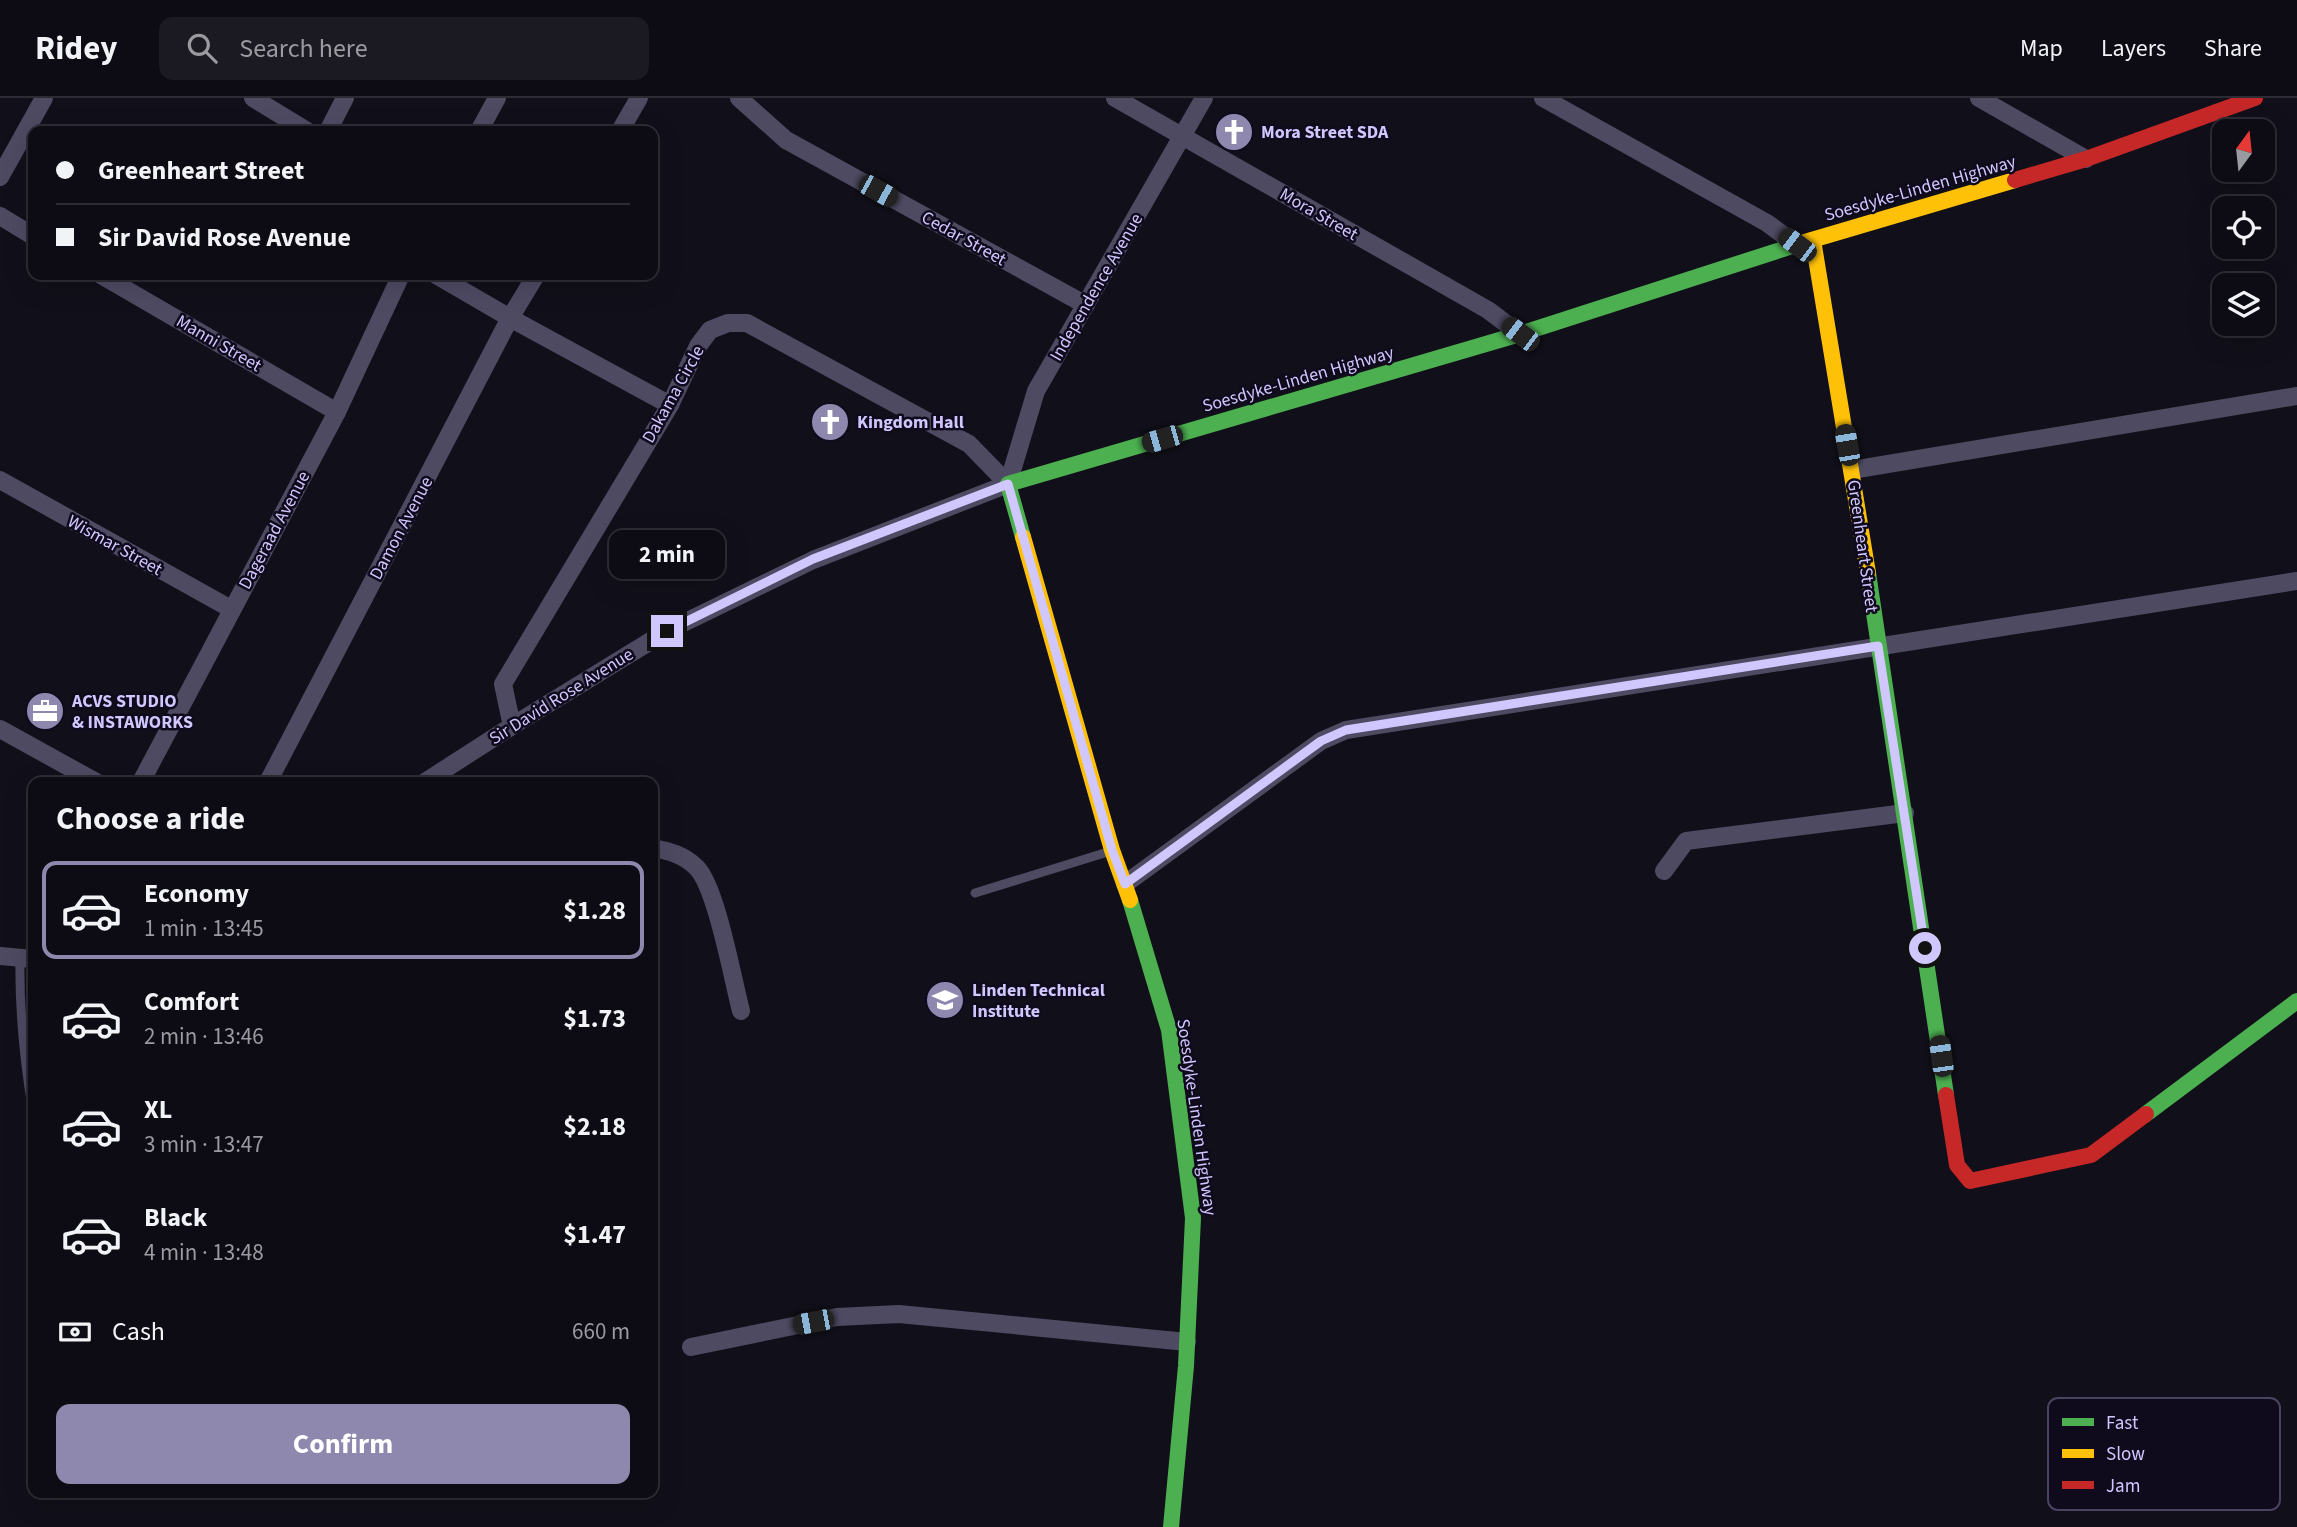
<!DOCTYPE html>
<html lang="en">
<head>
<meta charset="utf-8">
<style>
  :root { --surface:#0d0b13; --page:#1b1921; --text:#f1f3f6; --muted:#9a9ba0; --line:#2d2b33; --accent:#8e87ae }
  body { margin:0; font-family:"Source Sans 3",sans-serif; background:var(--page); color:var(--text); height:100vh; display:flex; flex-direction:column; font-size:26px; white-space:nowrap }
  * { box-sizing:border-box; margin:0 }
  p { font-size:23px; color:var(--muted) }
  .icon { flex:none; width:38px; height:38px; fill:none; stroke:currentColor; stroke-width:2; stroke-linecap:round; stroke-linejoin:round }
  .map { position:relative; flex:1; overflow:hidden }
  .panel { position:absolute; left:28px; top:679px; width:630px; height:721px; display:flex; flex-direction:column; background:var(--surface); border-radius:14px; box-shadow:0 7px 28px #0002,0 0 0 2px var(--line) }
  .panel>* { flex:none }
  .top-card { position:absolute; left:28px; top:28px; width:630px; height:154px; border-radius:14px; box-shadow:0 7px 28px #0002,0 0 0 2px var(--line); display:grid; align-content:center; height:154px; padding:0 28px; background:var(--surface) }
  .needle { width:46px; rotate:15deg }
  .fabs { position:absolute; left:2212px; top:21px; display:grid; gap:14px }
  .fabs a { display:grid; place-items:center; width:63px; height:63px; border-radius:14px; background:var(--surface); box-shadow:0 7px 28px #0002,0 0 0 2px var(--line); font-size:35px }
  .end { position:absolute; width:32px; height:32px; margin:-16px; border:9px solid #d1c7ff; background:#111; box-shadow:0 0 0 4px #111 }
  .from { border-radius:50% }
  .bubble { position:absolute; height:49px; border-radius:14px; background:var(--surface); box-shadow:0 7px 28px #0002,0 0 0 2px var(--line); font-size:23px; font-weight:700; line-height:49px; text-align:center }
  .car { position:absolute; width:21px; height:42px; margin:-21px -10px; border-radius:9px; box-shadow:0 0 5px 2px #0007; background:linear-gradient(#222 24%,#8ab4d8 0 40%,#222 0 76%,#8ab4d8 0 86%,#222 0) }
  .top-card b { display:flex; align-items:center; gap:24px; height:66px; font-size:26px }
  .top-card b+b { border-top:2px solid var(--line) }
  .top-card i { width:18px; height:18px; background:var(--text) }
  ul { padding:0; list-style:none }
  li { display:flex; align-items:center; gap:21px; height:98px; margin:0 14px 10px; padding:0 14px; border:4px solid transparent; border-radius:14px }
  li div { flex:1 }
  li b { display:block; font-size:26px }
  li em { font-style:normal; font-weight:700 }
  li.active { border-color:var(--accent) }
  li>.icon { width:63px; height:63px; stroke-width:1.5 }
  h2 { padding:0 28px; font-size:32px; line-height:84px }
  .pay { display:flex; align-items:center; gap:18px; height:77px; padding:0 28px; font-size:26px }
  .pay p { margin-inline-start:auto }
  .action { display:flex; gap:14px; margin-top:auto; padding:14px 28px }
  .action a { flex:1; height:80px; border-radius:14px; background:var(--accent); color:#fff; font-size:28px; font-weight:700; line-height:80px; text-align:center }
  header { display:flex; align-items:center; gap:42px; box-sizing:border-box; height:98px; padding:0 35px; background:var(--surface); border-bottom:2px solid var(--line) }
  header strong { font-size:33px }
  nav { display:flex; gap:38px; margin-inline-start:auto; font-size:24px }
  .search { width:490px; height:63px; background:var(--page); display:flex; align-items:center; gap:18px; box-sizing:border-box; padding:0 24px; border-radius:14px; color:var(--muted); font-size:26px }
  .map>svg:first-child { display:block }
</style>
</head>
<body>
<header>
<strong>Ridey</strong>
<div class="search"><svg class="icon" aria-label="search" viewBox="0 0 24 24"><circle cx="10" cy="10" r="6"/><path d="M15 15l6 6"/></svg>Search here</div>
<nav><a>Map</a><a>Layers</a><a>Share</a></nav>
</header>
<div class="map">
<svg width="2297" height="1429" viewBox="0 0 2297 1429">
  <rect width="100%" height="100%" fill="#110f19"/>
  <g fill="none" stroke-linecap="round" stroke-linejoin="round">
    <g stroke="#4d4a62" stroke-width="9">
      <polyline points="975,795 1111,753"/>
      <path d="M20,859C19,913 24,962 33,1015"/>
    </g>
    <g stroke="#4d4a62" stroke-width="18">
      <polyline points="253,0 307,33"/>
      <polyline points="739,0 786,42 1086,207"/>
      <polyline points="1115,0 1488,212 1520,236"/>
      <polyline points="1543,0 1767,125 1797,147"/>
      <polyline points="1979,0 2086,61"/>
      <polyline points="328,33 345,0"/>
      <polyline points="479,33 497,0"/>
      <polyline points="620,33 639,0"/>
      <polyline points="0,79 44,0"/>
      <polyline points="0,118 33,138"/>
      <polyline points="101,177 337,314"/>
      <polyline points="436,177 510,220 670,307"/>
      <polyline points="1852,372 2297,298"/>
      <polyline points="0,382 231,511"/>
      <polyline points="1008,386 1036,293 1204,0"/>
      <polyline points="512,628 503,586 670,307 698,248 710,232 728,225 747,225 969,346 1008,386"/>
      <polyline points="0,631 96,684"/>
      <polyline points="141,684 337,314 401,177"/>
      <polyline points="268,684 510,220 536,177"/>
      <polyline points="425,684 512,628 667,533 813,462 1008,386"/>
      <path d="M653,750C669,753 684,757 696,769C716,787 733,883 741,913"/>
      <polyline points="1664,773 1686,743 1905,715"/>
      <polyline points="1125,786 1321,643 1346,632 2297,483"/>
      <polyline points="0,858 33,861"/>
      <polyline points="691,1249 837,1219 899,1216 1187,1244"/>
    </g>
    <g stroke="#4caf50" stroke-width="16">
      <polyline points="1023,439 1008,386 1520,236 1805,144"/>
      <polyline points="1868,475 1946,997"/>
      <polyline points="1130,802 1169,932 1193,1120 1186,1268 1171,1429"/>
      <polyline points="2146,1016 2297,903"/>
    </g>
    <g stroke="#ffc107" stroke-width="16">
      <polyline points="1813,142 1868,475"/>
      <polyline points="1805,144 2015,82"/>
      <polyline points="1023,439 1112,752 1130,802"/>
    </g>
    <g stroke="#c62828" stroke-width="16">
      <polyline points="2015,82 2086,61 2255,0"/>
      <polyline points="1946,997 1957,1067 1970,1083 2091,1057 2146,1016"/>
    </g>
  </g>
  <g fill="none" stroke-linecap="round" stroke-linejoin="round">
    <polyline stroke="#d1c7ff" stroke-width="9" points="667,533 813,461 1008,386 1112,752 1125,786 1321,643 1346,632 1878,548 1925,850"/>
  </g>
  <defs>
    <symbol id="church-disc" viewBox="-11 -11 22 22"><circle r="9.5" fill="#8e87ae" stroke="#0f0b1d"/><path d="M-1.2-6h2.4v3.5h3.3v2.4h-3.3V6h-2.4V-.1h-3.3v-2.4h3.3Z" fill="#fff"/></symbol>
    <symbol id="office-disc" viewBox="-11 -11 22 22"><circle r="9.5" fill="#8e87ae" stroke="#0f0b1d"/><path d="M-6-3h4V-5.5h4V-3h4V5H-6ZM-1-4.5V-3h2v-1.5ZM-6 0V1H6V0Z" fill="#fff"/></symbol>
    <symbol id="school-disc" viewBox="-11 -11 22 22"><circle r="9.5" fill="#8e87ae" stroke="#0f0b1d"/><path d="M0-5L7-2L0 1L-7-2ZM-4 1L0 2.5L4 1V4Q0 6-4 4Z" fill="#fff"/></symbol>
  </defs>
  <g fill-rule="evenodd">
    <use href="#church-disc" x="1212" y="12" width="44" height="44"/>
    <use href="#church-disc" x="808" y="302" width="44" height="44"/>
    <use href="#office-disc" x="23" y="591" width="44" height="44"/>
    <use href="#school-disc" x="923" y="880" width="44" height="44"/>
  </g>
  <g text-anchor="middle" stroke-width="5" stroke-linejoin="round" paint-order="stroke">
    <g font-size="18" font-weight="bold" fill="#d1c7ff" stroke="#0f0b1d" text-anchor="start">
      <text x="1261" y="40">Mora Street SDA</text>
      <text x="857" y="330">Kingdom Hall</text>
      <text x="72" y="609">ACVS STUDIO<tspan x="72" dy="21">&amp; INSTAWORKS</tspan></text>
      <text x="972" y="898">Linden Technical<tspan x="972" dy="21">Institute</tspan></text>
    </g>
    <g font-size="18" fill="#d1c7ff" stroke="#0f0b1d">
      <text transform="translate(1920 90) rotate(-16)" y="6">Soesdyke-Linden Highway</text>
      <text transform="translate(1319 116) rotate(30)" y="6">Mora Street</text>
      <text transform="translate(964 140) rotate(29)" y="6">Cedar Street</text>
      <text transform="translate(1096 189) rotate(-60)" y="6">Independence Avenue</text>
      <text transform="translate(219 245) rotate(30)" y="6">Manni Street</text>
      <text transform="translate(1298 281) rotate(-16)" y="6">Soesdyke-Linden Highway</text>
      <text transform="translate(673 296) rotate(-61)" y="6">Dakama Circle</text>
      <text transform="translate(401 430) rotate(-62)" y="6">Damon Avenue</text>
      <text transform="translate(274 432) rotate(-62)" y="6">Dageraad Avenue</text>
      <text transform="translate(115 447) rotate(29)" y="6">Wismar Street</text>
      <text transform="translate(1863 448) rotate(82)" y="6">Greenheart Street</text>
      <text transform="translate(561 598) rotate(-32)" y="6">Sir David Rose Avenue</text>
      <text transform="translate(1197 1019) rotate(82)" y="6">Soesdyke-Linden Highway</text>
    </g>
  </g>
  <rect x="2048" y="1300" width="232" height="112" rx="10" fill="#0f0b1d" stroke="#494361" stroke-width="2"/>
  <rect x="2062" y="1320" width="32" height="8" fill="#4caf50"/>
  <rect x="2062" y="1351" width="32" height="9" fill="#ffc107"/>
  <rect x="2062" y="1383" width="32" height="8" fill="#c62828"/>
  <g font-size="19" fill="#d1c7ff">
    <text x="2106" y="1331">Fast</text>
    <text x="2106" y="1362">Slow</text>
    <text x="2106" y="1394">Jam</text>
  </g>
</svg>
<div class="fabs">
<a><svg class="needle" viewBox="-14 -14 28 28"><path d="M0-13l5 13h-10z" fill="#e53935"/><path d="M0 13l5-13h-10z" fill="#9a9ba0"/></svg></a>
<a><svg class="icon" aria-label="locate" viewBox="0 0 24 24"><circle cx="12" cy="12" r="6"/><path d="M12 2v4M12 18v4M2 12h4M18 12h4"/></svg></a>
<a><svg class="icon" aria-label="layers" viewBox="0 0 24 24"><path d="M12 4l9 5-9 5-9-5zM3 14l9 5 9-5"/></svg></a>
</div>
<i class="end from" style="left:1925px;top:850px"></i>
<i class="end" style="left:667px;top:533px"></i>
<div class="bubble" style="left:609px;top:432px;width:116px">2 min</div>
<i class="car" style="left:878px;top:93px;rotate:119deg"></i>
<i class="car" style="left:1797px;top:147px;rotate:307deg"></i>
<i class="car" style="left:1520px;top:236px;rotate:307deg"></i>
<i class="car" style="left:1162px;top:341px;rotate:254deg"></i>
<i class="car" style="left:1847px;top:347px;rotate:350deg"></i>
<i class="car" style="left:1941px;top:958px;rotate:352deg"></i>
<i class="car" style="left:813px;top:1224px;rotate:259deg"></i>
<div class="top-card">
<b><i class="from"></i>Greenheart Street</b>
<b><i></i>Sir David Rose Avenue</b>
</div>
<section class="panel">
<h2>Choose a ride</h2>
<ul>
<li class="active"><svg class="icon" aria-label="car" viewBox="0 0 24 24"><path d="M5 17H2v-5l4-1 3-4h7l3 4 3 1v5h-3M9 17h6M6 11h13"/><circle cx="7" cy="17" r="2"/><circle cx="17" cy="17" r="2"/></svg><div><b>Economy</b><p>1 min · 13:45</p></div><em>$1.28</em></li>
<li><svg class="icon" aria-label="car" viewBox="0 0 24 24"><path d="M5 17H2v-5l4-1 3-4h7l3 4 3 1v5h-3M9 17h6M6 11h13"/><circle cx="7" cy="17" r="2"/><circle cx="17" cy="17" r="2"/></svg><div><b>Comfort</b><p>2 min · 13:46</p></div><em>$1.73</em></li>
<li><svg class="icon" aria-label="car" viewBox="0 0 24 24"><path d="M5 17H2v-5l4-1 3-4h7l3 4 3 1v5h-3M9 17h6M6 11h13"/><circle cx="7" cy="17" r="2"/><circle cx="17" cy="17" r="2"/></svg><div><b>XL</b><p>3 min · 13:47</p></div><em>$2.18</em></li>
<li><svg class="icon" aria-label="car" viewBox="0 0 24 24"><path d="M5 17H2v-5l4-1 3-4h7l3 4 3 1v5h-3M9 17h6M6 11h13"/><circle cx="7" cy="17" r="2"/><circle cx="17" cy="17" r="2"/></svg><div><b>Black</b><p>4 min · 13:48</p></div><em>$1.47</em></li>
</ul>
<div class="pay"><svg class="icon" aria-label="cash" viewBox="0 0 24 24"><path d="M3 7h18v10H3z"/><circle cx="12" cy="12" r="2"/></svg>Cash<p>660 m</p></div>
<div class="action"><a>Confirm</a></div>
</section>
</div>
</body>
</html>
